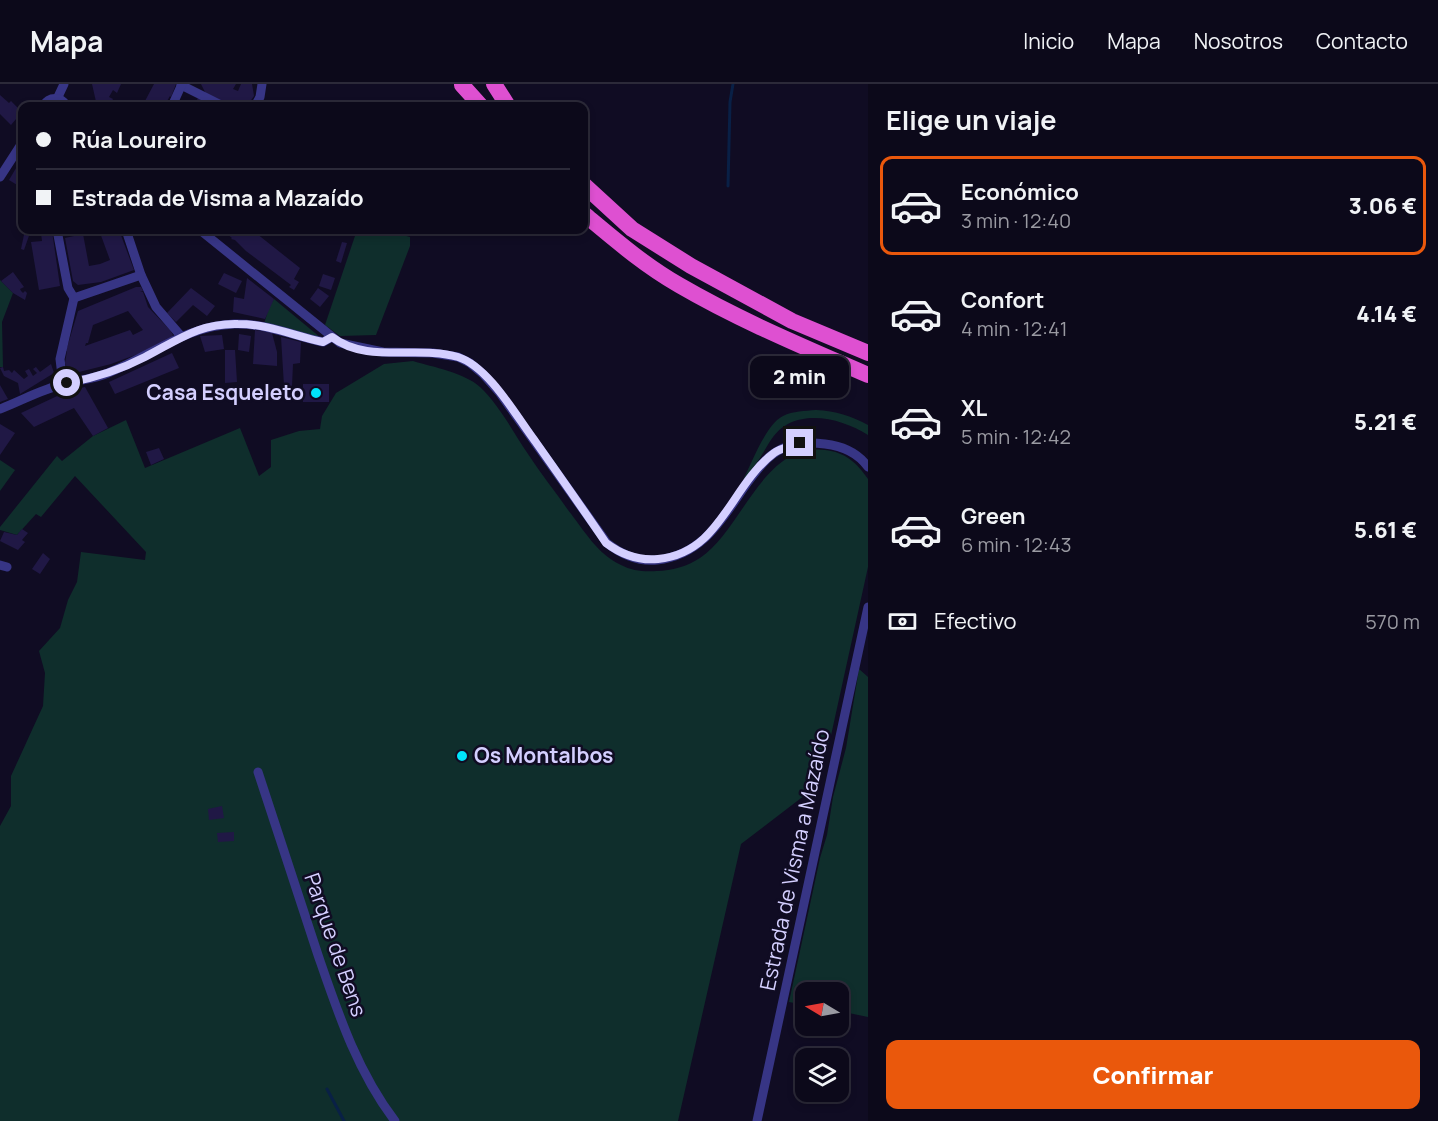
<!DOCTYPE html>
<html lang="es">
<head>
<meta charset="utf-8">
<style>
  :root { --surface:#0c091a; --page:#1a1727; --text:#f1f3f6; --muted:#9a9aa2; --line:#2c2a39; --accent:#ea580c }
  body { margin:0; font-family:Manrope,sans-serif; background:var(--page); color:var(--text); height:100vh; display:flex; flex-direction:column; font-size:22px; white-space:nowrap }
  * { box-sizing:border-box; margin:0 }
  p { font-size:20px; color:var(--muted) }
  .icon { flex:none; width:33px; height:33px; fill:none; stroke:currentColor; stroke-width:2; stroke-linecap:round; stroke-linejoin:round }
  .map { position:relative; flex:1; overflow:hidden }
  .sheet { display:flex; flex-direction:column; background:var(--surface); width:570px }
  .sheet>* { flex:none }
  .hud { position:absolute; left:18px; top:18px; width:570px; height:132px; border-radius:12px; box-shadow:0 3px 9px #0003,0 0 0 2px var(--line); display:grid; align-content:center; height:132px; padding:0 18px; background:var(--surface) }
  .needle { width:39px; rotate:280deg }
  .tools { position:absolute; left:795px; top:898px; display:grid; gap:12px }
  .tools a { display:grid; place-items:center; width:54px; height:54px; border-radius:12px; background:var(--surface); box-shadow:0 3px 9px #0003,0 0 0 2px var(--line); font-size:30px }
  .end { position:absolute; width:27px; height:27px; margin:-14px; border:8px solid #d4cfff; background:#111; box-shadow:0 0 0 3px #111 }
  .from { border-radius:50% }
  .bubble { position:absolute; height:42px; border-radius:12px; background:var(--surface); box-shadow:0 3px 9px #0003,0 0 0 2px var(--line); font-size:20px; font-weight:800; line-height:42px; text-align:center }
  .hud b { display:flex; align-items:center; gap:21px; height:57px; font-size:22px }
  .hud b+b { border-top:2px solid var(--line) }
  .hud i { width:15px; height:15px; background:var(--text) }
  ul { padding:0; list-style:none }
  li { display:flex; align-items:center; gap:18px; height:99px; margin:0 12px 9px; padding:0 6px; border:3px solid transparent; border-radius:12px }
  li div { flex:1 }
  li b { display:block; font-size:22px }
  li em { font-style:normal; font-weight:800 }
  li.active { border-color:var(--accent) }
  li>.icon { width:54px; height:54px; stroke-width:1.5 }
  h2 { padding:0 18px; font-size:27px; line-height:72px }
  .pay { display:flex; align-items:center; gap:15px; height:66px; padding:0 18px; font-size:22px }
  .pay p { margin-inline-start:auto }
  .primary-button { display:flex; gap:12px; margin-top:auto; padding:12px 18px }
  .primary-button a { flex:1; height:69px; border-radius:12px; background:var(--accent); color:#fff; font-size:24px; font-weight:800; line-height:69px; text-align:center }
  header { display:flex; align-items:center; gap:36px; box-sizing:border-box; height:84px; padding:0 30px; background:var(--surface); border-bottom:2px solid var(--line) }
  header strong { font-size:28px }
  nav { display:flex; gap:33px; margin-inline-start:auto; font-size:21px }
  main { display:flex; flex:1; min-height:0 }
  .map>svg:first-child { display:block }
</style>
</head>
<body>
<header>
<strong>Mapa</strong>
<nav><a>Inicio</a><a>Mapa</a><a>Nosotros</a><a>Contacto</a></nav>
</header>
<main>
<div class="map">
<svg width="868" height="1037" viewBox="0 0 868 1037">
  <rect width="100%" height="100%" fill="#100c23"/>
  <g fill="#0f2e2c">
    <polygon points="357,146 385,146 410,153 410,162 376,251 340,252 325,241"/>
    <polygon points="0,196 13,209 2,238 3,283 0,283"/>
    <polygon points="274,215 321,254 264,240 269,223"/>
    <path d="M413,277C433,283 465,289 480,303C500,322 513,348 528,370C541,390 555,407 568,426C584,446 597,470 621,481C632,487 645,488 657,487C671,487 688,482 700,474C743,445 763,358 825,366C845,368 857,379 868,395V483L830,656C820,674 819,694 809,708L741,760L678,1037H0V742L11,722V692L43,622L45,589L39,567L60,544L68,516L77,498L81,468L145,476L146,468L75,392L41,433L36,430L17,451L0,446V443L57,372L62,377L93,352L126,336L145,384L240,344L259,392L271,383V356L299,347L320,345L322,332L336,309L384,280Z"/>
    <path d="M816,326C836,327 851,332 868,341V351C844,336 808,326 783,343C772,351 767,363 760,374C755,381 749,389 743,396C752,379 766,340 783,332C793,327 805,327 816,326Z"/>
    <polygon points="0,376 15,386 0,407"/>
    <polygon points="859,585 868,593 868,933 839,927 838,909 806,909 805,921 789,918 820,774 827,751 833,713 846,664"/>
  </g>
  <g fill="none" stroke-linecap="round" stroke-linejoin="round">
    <g stroke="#092046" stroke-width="3">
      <polyline points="728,102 730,18 733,0"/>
      <polyline points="327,1005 344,1037"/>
    </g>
  </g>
  <g fill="#201845" fill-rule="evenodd">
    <polygon points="92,0 121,0 117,9 113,6 109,13 113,15 109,22 97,22"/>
    <polygon points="154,0 176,0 171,13 170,12 164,22 156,22 145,17"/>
    <polygon points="201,0 236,0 233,5 238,7 241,0 252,0 254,12 247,22 233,22 206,10"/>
    <polygon points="0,11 9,19 11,17 22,28 11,41 0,30"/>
    <polygon points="198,14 215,22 194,22"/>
    <polygon points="22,74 22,104 9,96"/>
    <polygon points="25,146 31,146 24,166 21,165"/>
    <polygon points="99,146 119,146 134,186 101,198 78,201 73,197 65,154 83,150 89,182 100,180 110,176"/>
    <polygon points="222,146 252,146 300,184 294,195 299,198 294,206 289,203 291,201 246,167 235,156 231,155 232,154"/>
    <polygon points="52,147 60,202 39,206 31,158 42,157 41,149"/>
    <polygon points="342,158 347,159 341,179 336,177"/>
    <polygon points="13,188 24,203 20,205 21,207 23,209 25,207 27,209 25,216 13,209 1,197"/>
    <polygon points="224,189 242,197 236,209 218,200"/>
    <polygon points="323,190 335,194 331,206 319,202"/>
    <polygon points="247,194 274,215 265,235 233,228 234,213 244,215"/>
    <path d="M136,203H141L143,207L140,208H143L148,223L170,246L173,251L171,254L146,267L111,280L75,289L68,286L65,279L67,267H66L78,227ZM128,227L143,246L133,251L130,246L85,262L86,259H88L93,241Z"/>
    <polygon points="191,204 215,222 207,232 193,221 176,238 167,229"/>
    <polygon points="318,204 329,212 320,223 310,215"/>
    <polygon points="255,246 272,249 277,268 277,282 253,280"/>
    <polygon points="239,250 251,252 249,268 238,266"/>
    <polygon points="222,251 224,265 205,268 200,252"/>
    <polygon points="281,253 301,258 300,279 293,280 292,302 284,302"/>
    <polygon points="225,266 235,266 237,298 225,299"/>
    <polygon points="172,269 179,284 115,310 109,298"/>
    <polygon points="51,280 54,289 20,310 18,299 4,292 0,284 3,283 4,287 9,286 12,289 14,286 24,295 28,292 25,287 29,285 33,292 37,289 33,285 36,283 40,288"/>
    <rect x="303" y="300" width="26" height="18"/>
    <polygon points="0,301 8,315 0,318"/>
    <polygon points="85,303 108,344 93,352 74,324 34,343 21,329 70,306"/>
    <polygon points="0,340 15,349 0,371"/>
    <polygon points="159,364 164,375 151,381 146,368"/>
    <polygon points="22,445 28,449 22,456 25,458 18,466 0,457 4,448 17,451"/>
    <polygon points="43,469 50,475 40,490 32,485"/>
    <polygon points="222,722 224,734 209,736 208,725"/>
    <polygon points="234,748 234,757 218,758 217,749"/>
  </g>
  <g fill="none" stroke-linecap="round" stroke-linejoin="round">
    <g stroke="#373585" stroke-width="9">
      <polyline points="181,1 223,22"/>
      <polyline points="57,15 64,0"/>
      <path d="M43,22C49,12 61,12 67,22"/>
      <polyline points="172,22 182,0"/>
      <polyline points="255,22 260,13 262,0"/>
      <polyline points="0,93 22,59"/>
      <polyline points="57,146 68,204 74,214 60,275 63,300"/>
      <polyline points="126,146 141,191 156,223 181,252"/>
      <path d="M200,146L340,259L383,268L433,269L458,273L470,279L483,290L499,308L607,459C622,471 638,478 657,476C704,471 723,433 748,398C756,388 764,375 776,368C789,359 809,358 825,360C842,362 858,369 868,383"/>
      <polyline points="74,214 141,191"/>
      <path d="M0,325C21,317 42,305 64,300C79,296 94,295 108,289C153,271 185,242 234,240C266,239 294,252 323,258L332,253"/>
      <polyline points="0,481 7,483"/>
      <path d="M258,688C278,750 298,811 318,871C338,929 357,987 395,1037"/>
      <polyline points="757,1037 868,523"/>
    </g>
    <g stroke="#de50d1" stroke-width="16">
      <polyline points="494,0 508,22"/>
      <polyline points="462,1 481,22"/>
      <polyline points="584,101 632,145 691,182 792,237 868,269"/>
      <path d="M584,130C614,155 644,181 679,201C739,236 804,263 868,291"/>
    </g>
  </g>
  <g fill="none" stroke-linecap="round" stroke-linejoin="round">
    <path stroke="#d4cfff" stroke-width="8" d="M67,299C95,294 120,286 145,273C178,256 199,239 238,240C268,240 295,252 323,258L332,253C367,280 418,261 458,273C489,283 516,332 535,357C559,391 583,425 606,459C622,471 638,477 658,475C721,469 730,402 774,369C781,364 791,362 800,359"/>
  </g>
  <g fill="#00e4fa" stroke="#100c23" stroke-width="2">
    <circle cx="316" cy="309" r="6"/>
    <circle cx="462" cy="672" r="6"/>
  </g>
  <g text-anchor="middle" stroke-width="5" stroke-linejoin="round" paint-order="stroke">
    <g font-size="21" font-weight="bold" fill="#d4cfff" stroke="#100c23" text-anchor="end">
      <text x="304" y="316">Casa Esqueleto</text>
      <text x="474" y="679" text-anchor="start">Os Montalbos</text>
    </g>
    <g font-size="21" fill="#d4cfff" stroke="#100c23">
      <text transform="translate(795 776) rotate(-78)" y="7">Estrada de Visma a Mazaído</text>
      <text transform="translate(335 861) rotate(71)" y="7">Parque de Bens</text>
    </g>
  </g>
</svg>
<div class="tools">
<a><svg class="needle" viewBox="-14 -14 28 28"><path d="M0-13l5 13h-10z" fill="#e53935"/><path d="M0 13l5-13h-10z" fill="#9a9aa2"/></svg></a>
<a><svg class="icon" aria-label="layers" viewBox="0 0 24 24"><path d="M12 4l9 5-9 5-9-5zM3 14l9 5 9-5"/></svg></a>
</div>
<i class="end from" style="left:67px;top:299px"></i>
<i class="end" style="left:800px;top:359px"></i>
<div class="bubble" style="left:750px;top:272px;width:99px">2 min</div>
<div class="hud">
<b><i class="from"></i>Rúa Loureiro</b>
<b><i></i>Estrada de Visma a Mazaído</b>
</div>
</div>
<section class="sheet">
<h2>Elige un viaje</h2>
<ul>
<li class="active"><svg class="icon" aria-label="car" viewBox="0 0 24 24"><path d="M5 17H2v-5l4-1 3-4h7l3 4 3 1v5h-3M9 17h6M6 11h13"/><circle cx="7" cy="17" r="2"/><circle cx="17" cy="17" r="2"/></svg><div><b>Económico</b><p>3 min · 12:40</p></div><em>3.06 €</em></li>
<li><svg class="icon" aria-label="car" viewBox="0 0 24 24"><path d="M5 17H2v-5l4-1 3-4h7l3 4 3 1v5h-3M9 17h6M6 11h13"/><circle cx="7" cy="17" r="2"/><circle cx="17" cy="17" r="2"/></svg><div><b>Confort</b><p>4 min · 12:41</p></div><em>4.14 €</em></li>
<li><svg class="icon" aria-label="car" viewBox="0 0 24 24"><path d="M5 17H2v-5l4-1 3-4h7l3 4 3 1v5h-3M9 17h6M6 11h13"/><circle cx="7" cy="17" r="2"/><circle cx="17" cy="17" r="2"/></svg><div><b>XL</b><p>5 min · 12:42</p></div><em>5.21 €</em></li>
<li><svg class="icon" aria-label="car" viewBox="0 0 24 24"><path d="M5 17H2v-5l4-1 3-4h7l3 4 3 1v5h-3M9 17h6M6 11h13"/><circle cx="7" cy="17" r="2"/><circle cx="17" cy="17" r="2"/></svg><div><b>Green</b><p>6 min · 12:43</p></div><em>5.61 €</em></li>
</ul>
<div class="pay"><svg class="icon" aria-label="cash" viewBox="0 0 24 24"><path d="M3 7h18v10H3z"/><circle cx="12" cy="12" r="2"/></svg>Efectivo<p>570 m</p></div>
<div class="primary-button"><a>Confirmar</a></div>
</section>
</main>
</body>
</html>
